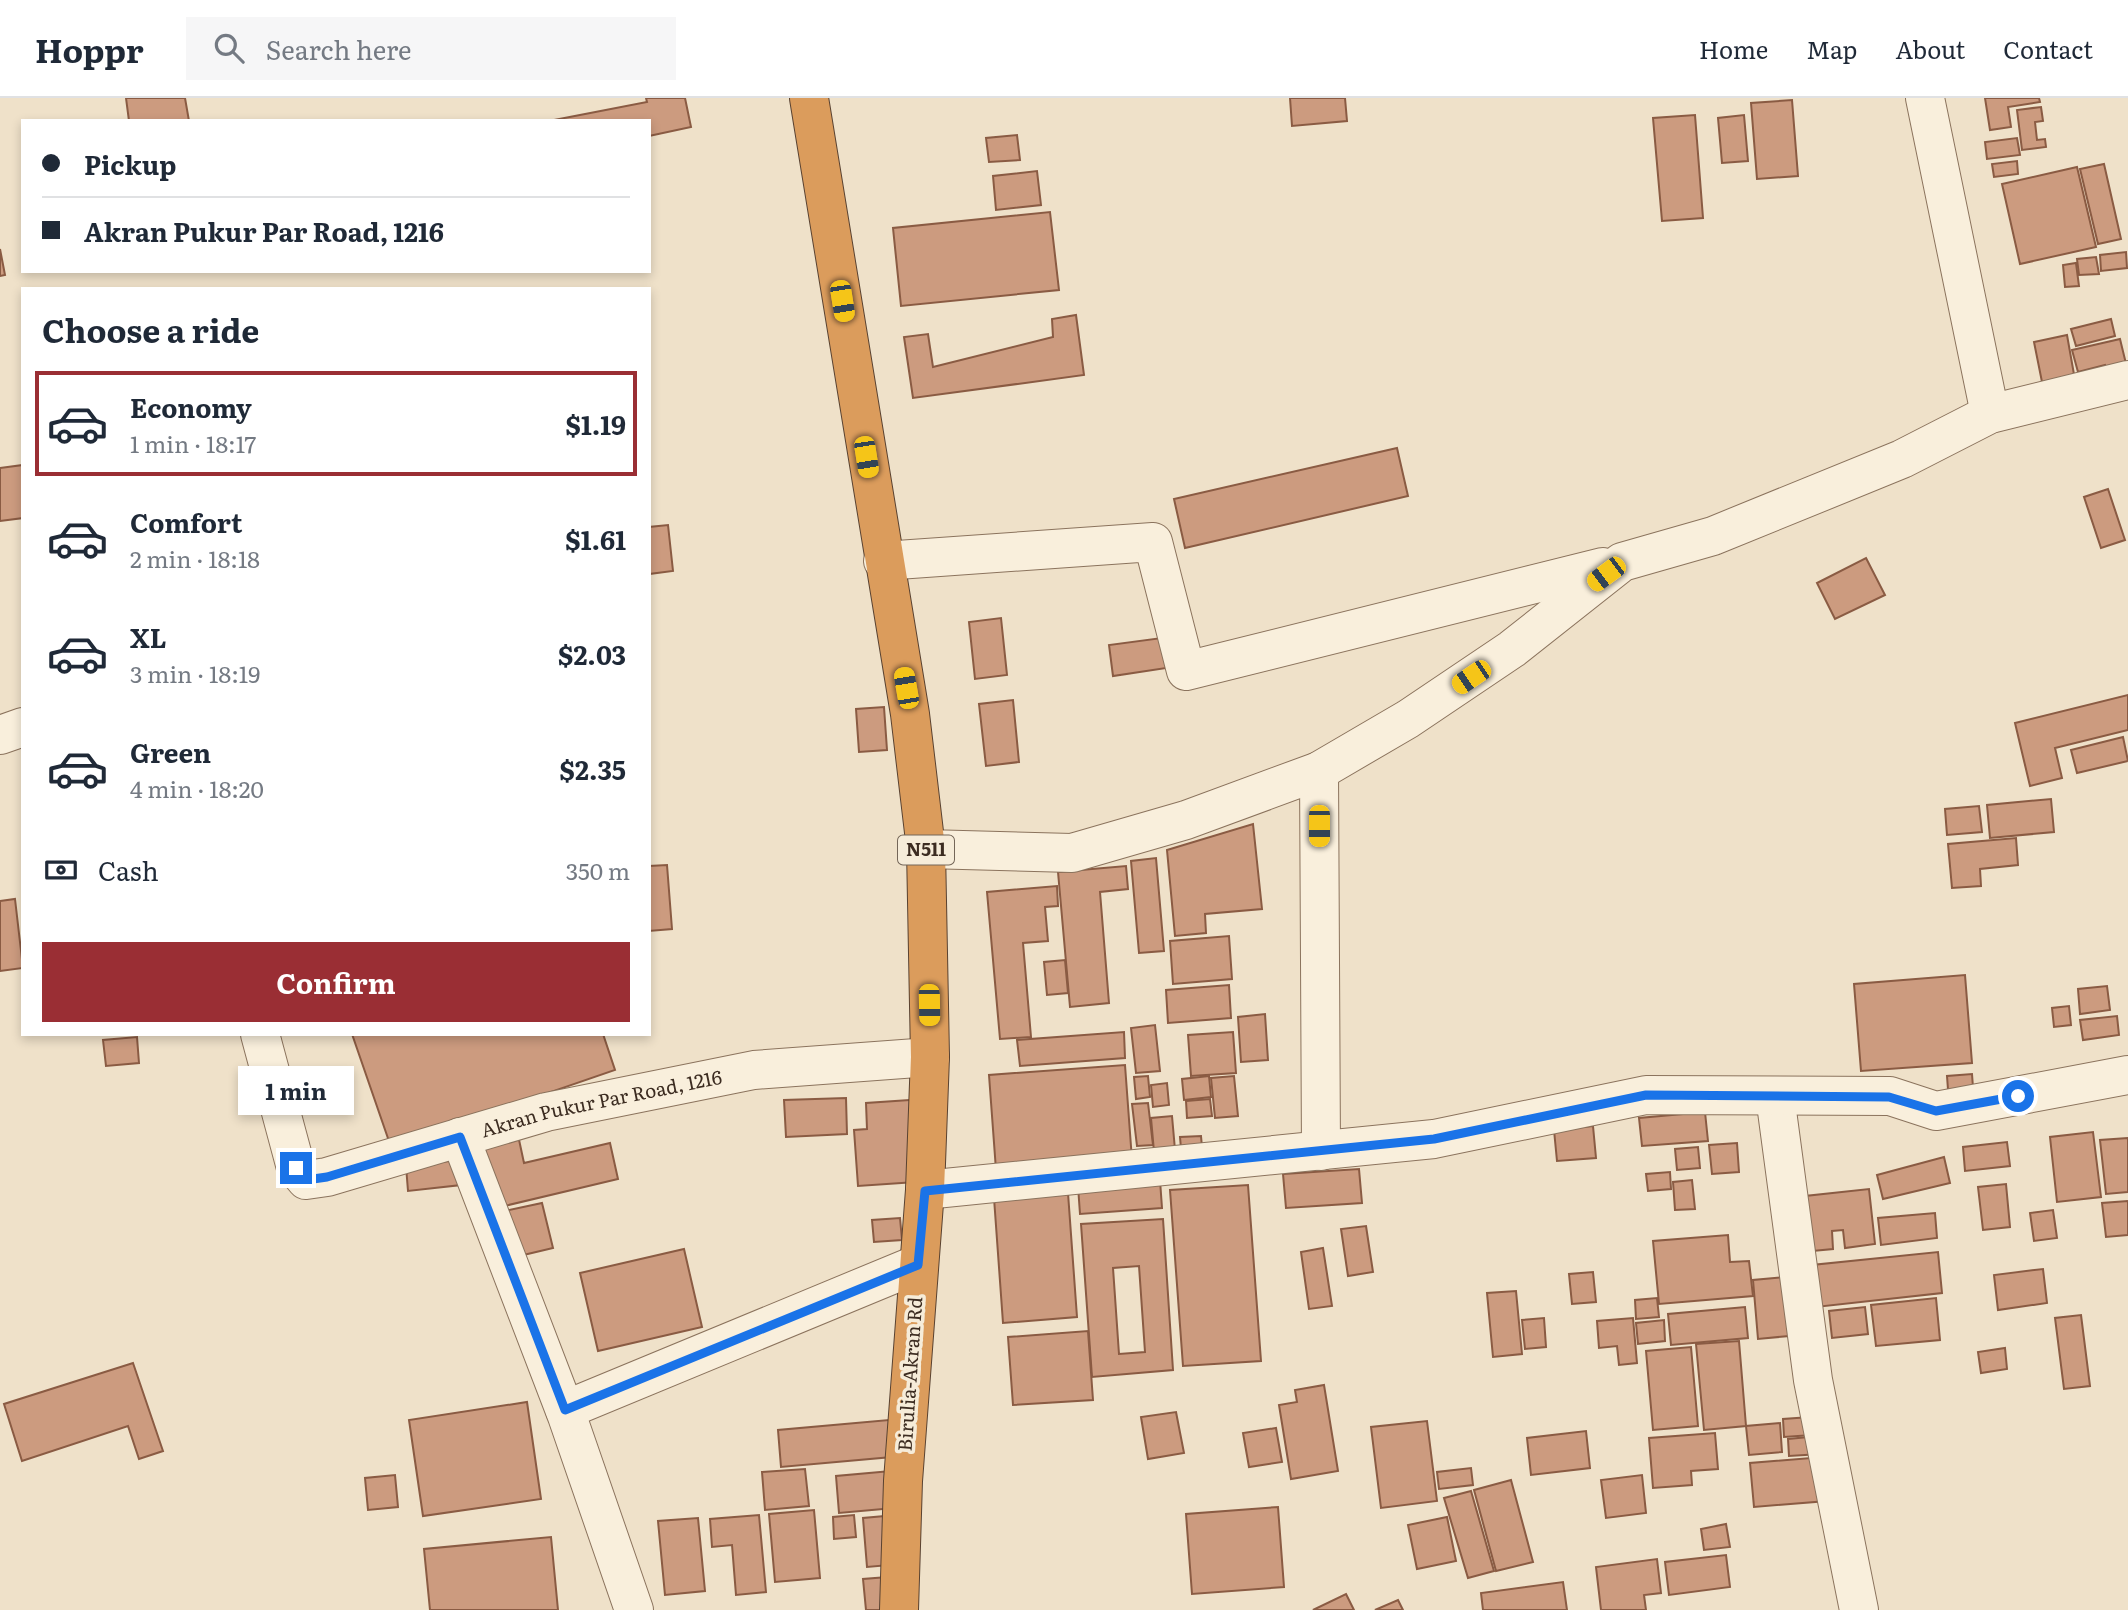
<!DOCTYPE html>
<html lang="en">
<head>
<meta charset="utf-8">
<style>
  :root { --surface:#fff; --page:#f6f6f7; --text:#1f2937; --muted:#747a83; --line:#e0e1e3; --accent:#9a2e34 }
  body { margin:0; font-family:Literata,serif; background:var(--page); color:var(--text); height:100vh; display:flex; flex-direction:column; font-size:26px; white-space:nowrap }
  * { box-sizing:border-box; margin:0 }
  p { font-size:23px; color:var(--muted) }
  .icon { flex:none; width:38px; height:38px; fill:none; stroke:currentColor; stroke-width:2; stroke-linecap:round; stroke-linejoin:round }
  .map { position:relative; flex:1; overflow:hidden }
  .sheet { position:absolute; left:21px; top:189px; width:630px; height:749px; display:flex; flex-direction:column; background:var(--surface); border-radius:0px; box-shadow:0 4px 10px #0003 }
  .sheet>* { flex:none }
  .top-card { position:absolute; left:21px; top:21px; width:630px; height:154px; border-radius:0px; box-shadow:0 4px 10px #0003; display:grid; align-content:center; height:154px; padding:0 21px; background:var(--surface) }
  .end { position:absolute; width:32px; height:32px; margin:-16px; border:9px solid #1a73e8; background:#fff; box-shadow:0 0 0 4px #fff }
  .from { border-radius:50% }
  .bubble { position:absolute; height:49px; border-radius:0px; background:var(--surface); box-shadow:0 4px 10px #0003; font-size:23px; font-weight:700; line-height:49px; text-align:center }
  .car { position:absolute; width:21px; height:42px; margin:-21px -10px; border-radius:9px; box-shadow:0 0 5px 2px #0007; background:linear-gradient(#f5c518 24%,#345 0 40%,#f5c518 0 76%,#345 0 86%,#f5c518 0) }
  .top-card b { display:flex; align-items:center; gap:24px; height:66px; font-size:26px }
  .top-card b+b { border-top:2px solid var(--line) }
  .top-card i { width:18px; height:18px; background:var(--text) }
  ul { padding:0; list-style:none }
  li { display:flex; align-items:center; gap:21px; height:105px; margin:0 14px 10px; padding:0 7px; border:4px solid transparent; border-radius:0px }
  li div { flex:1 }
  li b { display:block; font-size:26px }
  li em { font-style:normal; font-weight:700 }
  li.selected { border-color:var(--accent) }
  li>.icon { width:63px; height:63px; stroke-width:1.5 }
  h2 { padding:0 21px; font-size:32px; line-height:84px }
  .pay { display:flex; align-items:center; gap:18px; height:77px; padding:0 21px; font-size:26px }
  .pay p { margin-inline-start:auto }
  .action { display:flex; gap:14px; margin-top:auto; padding:14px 21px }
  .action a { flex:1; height:80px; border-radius:0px; background:var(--accent); color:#fff; font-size:28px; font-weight:700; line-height:80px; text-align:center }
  header { display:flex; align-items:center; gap:42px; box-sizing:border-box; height:98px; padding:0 35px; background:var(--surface); border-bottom:2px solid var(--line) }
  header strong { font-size:33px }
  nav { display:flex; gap:38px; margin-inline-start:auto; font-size:24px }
  .search { width:490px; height:63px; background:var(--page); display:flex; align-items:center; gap:18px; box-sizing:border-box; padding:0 24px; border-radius:0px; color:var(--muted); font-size:26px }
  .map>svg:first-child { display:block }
</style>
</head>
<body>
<header>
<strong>Hoppr</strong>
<div class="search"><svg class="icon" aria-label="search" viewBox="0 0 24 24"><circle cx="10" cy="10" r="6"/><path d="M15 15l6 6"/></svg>Search here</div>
<nav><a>Home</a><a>Map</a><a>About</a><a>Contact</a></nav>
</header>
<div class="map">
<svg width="2128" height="1512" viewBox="0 0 2128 1512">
  <rect width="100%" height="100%" fill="#efe1c9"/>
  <g fill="#cc9b7f" stroke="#8a5b43" stroke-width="2" fill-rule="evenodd">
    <polygon points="126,0 185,0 189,23 129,23"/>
    <polygon points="646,0 685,0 691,29 649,38 649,23 549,23 647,4"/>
    <polygon points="1290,0 1345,0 1347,23 1292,28"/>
    <polygon points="1985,0 2039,0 2040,4 2008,9 2011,29 1990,32"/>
    <polygon points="1792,2 1798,78 1757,81 1751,5"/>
    <polygon points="2041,9 2043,23 2035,24 2037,42 2045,41 2046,49 2022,52 2017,12"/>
    <polygon points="1695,17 1703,120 1662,123 1653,20"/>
    <polygon points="1744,17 1748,63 1722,65 1718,20"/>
    <polygon points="1017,37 1020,62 989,64 986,40"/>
    <polygon points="2017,40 2020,57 1987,61 1985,44"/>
    <polygon points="2017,63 2018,76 1994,79 1992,66"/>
    <polygon points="2104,66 2121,141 2098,146 2080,71"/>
    <polygon points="2077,69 2096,149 2020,166 2002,86"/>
    <polygon points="1037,73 1041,107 996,112 993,78"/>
    <polygon points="1050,114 1059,192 901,208 893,130"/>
    <polygon points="0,151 5,177 0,178"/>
    <polygon points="2126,154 2127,170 2101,173 2100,157"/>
    <polygon points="2096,159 2099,176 2079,177 2077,161"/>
    <polygon points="2076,165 2079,188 2065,189 2063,167"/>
    <polygon points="1076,217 1084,277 913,300 904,239 928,236 933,269 1053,239 1052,221"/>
    <polygon points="2111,221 2115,238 2076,248 2071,231"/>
    <polygon points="2067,237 2075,282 2043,289 2034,244"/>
    <polygon points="2120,241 2128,274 2109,281 2105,267 2078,274 2072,252"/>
    <polygon points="1397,350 1408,398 1185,450 1174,401"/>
    <polygon points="23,367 23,420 0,423 0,370"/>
    <polygon points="2108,391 2125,442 2101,450 2084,399"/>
    <polygon points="668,427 673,473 649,476 649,429"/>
    <polygon points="1866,460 1885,497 1835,521 1817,485"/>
    <polygon points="1001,520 1007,577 975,581 969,524"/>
    <polygon points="1169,539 1173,569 1113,578 1109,547"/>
    <polygon points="2128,597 2128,632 2055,650 2062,680 2030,688 2015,625"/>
    <polygon points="1013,602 1019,664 986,668 979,606"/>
    <polygon points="884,609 887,652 859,654 856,611"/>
    <polygon points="2123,639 2128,663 2077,675 2071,652"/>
    <polygon points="2051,701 2054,734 1990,740 1987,707"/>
    <polygon points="1979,708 1982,734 1947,737 1945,711"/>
    <polygon points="1253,726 1262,811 1205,816 1206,835 1175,838 1167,752"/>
    <polygon points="2016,740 2018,767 1980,771 1981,788 1952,790 1948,746"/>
    <polygon points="1156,760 1164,853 1139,855 1131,763"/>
    <polygon points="667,767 672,831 649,833 649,768"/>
    <polygon points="1126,768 1128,791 1100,794 1109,905 1070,909 1058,774"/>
    <polygon points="1057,788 1058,808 1045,809 1048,843 1023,845 1031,939 1000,941 987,794"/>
    <polygon points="15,801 23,870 0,873 0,803"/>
    <polygon points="1229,838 1232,881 1173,886 1170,843"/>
    <polygon points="1065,862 1068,895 1047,897 1044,864"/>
    <polygon points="1965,877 1972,965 1861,973 1854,886"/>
    <polygon points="1229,887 1231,920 1168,925 1166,892"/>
    <polygon points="2107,888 2110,912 2080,916 2078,891"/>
    <polygon points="2069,908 2071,927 2054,929 2052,910"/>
    <polygon points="1265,916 1268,962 1241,964 1238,919"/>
    <polygon points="2117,918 2119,937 2083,942 2080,922"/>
    <polygon points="1155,927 1160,973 1136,975 1131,930"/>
    <polygon points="1124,934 1125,960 1020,968 1017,942"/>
    <polygon points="1233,934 1236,975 1191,978 1188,937"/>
    <polygon points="352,936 603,936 615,972 391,1049"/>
    <polygon points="137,939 139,965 106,968 103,942"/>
    <polygon points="1125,967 1132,1062 996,1072 989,977"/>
    <polygon points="1972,976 1974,1003 1949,1005 1947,978"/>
    <polygon points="1148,978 1150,999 1136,1001 1134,979"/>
    <polygon points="1209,978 1211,999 1184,1002 1182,981"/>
    <polygon points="1234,978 1238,1018 1215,1020 1211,980"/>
    <polygon points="1167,985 1169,1007 1153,1009 1151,987"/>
    <polygon points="846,1000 847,1036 786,1039 784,1002"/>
    <polygon points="939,1000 945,1082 858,1088 854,1032 867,1031 866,1005"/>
    <polygon points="1210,1001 1212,1018 1187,1020 1186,1003"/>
    <polygon points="1148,1005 1153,1047 1137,1048 1132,1006"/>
    <polygon points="1705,1014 1708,1043 1642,1048 1639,1020"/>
    <polygon points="1172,1018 1176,1063 1155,1065 1151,1020"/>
    <polygon points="1593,1028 1596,1060 1557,1063 1554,1032"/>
    <polygon points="2093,1034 2101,1099 2057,1104 2050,1039"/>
    <polygon points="518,1037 524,1065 610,1045 618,1081 496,1110 480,1046"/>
    <polygon points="1201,1038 1203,1060 1182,1062 1180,1039"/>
    <polygon points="2128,1040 2128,1094 2106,1096 2100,1042"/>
    <polygon points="2007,1044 2010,1068 1965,1073 1963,1049"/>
    <polygon points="1737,1045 1739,1074 1712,1076 1709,1047"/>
    <polygon points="1698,1049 1700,1070 1677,1072 1675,1051"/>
    <polygon points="1944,1059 1950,1085 1883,1101 1877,1077"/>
    <polygon points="458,1062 461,1087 408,1093 406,1068"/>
    <polygon points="1359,1071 1362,1105 1286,1110 1283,1076"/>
    <polygon points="1670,1074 1671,1091 1648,1093 1646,1076"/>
    <polygon points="1160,1082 1162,1110 1080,1116 1078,1088"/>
    <polygon points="1692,1082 1695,1111 1675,1112 1673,1084"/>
    <polygon points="2006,1086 2010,1129 1983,1132 1978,1089"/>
    <polygon points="1248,1087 1261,1263 1183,1268 1170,1092"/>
    <polygon points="1869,1091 1875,1146 1845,1150 1843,1132 1832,1133 1833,1151 1802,1154 1796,1099"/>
    <polygon points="1068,1095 1077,1219 1003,1225 994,1100"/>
    <polygon points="2128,1103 2128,1137 2106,1139 2102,1105"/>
    <polygon points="542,1105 553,1150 515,1159 504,1113"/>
    <polygon points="2053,1112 2057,1140 2034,1143 2030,1115"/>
    <polygon points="1935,1115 1937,1140 1881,1147 1878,1120"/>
    <polygon points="900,1120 902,1142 874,1144 872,1122"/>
    <path d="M1163,1121L1173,1272L1092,1279L1081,1126ZM1139,1168L1145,1254L1119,1256L1113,1170Z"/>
    <polygon points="1366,1128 1373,1174 1348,1178 1341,1131"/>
    <polygon points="1728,1137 1730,1164 1749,1163 1753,1198 1659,1206 1653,1143"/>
    <polygon points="1323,1150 1332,1208 1309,1211 1301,1154"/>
    <polygon points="684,1151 702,1229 598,1253 580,1175"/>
    <polygon points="1938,1154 1942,1195 1816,1209 1812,1167"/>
    <polygon points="2043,1171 2047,1205 1998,1212 1994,1177"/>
    <polygon points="1593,1174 1596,1204 1572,1206 1569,1176"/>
    <polygon points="1784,1179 1789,1238 1758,1241 1753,1182"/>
    <polygon points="1516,1193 1522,1256 1493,1259 1487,1195"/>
    <polygon points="1657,1200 1659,1219 1636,1221 1635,1202"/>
    <polygon points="1936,1200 1940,1242 1876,1248 1871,1207"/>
    <polygon points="1745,1209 1748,1240 1671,1247 1668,1216"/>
    <polygon points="1865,1209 1868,1236 1832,1240 1829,1213"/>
    <polygon points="2081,1217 2090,1288 2064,1291 2055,1220"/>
    <polygon points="1544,1220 1546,1249 1525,1251 1522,1222"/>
    <polygon points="1633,1220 1637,1265 1619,1267 1617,1248 1599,1250 1597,1223"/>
    <polygon points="1664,1222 1665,1243 1638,1246 1636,1225"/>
    <polygon points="1088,1233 1093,1302 1013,1307 1008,1239"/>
    <polygon points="1739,1243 1746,1328 1704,1332 1696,1246"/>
    <polygon points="1691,1249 1698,1328 1653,1332 1646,1253"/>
    <polygon points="2005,1250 2007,1271 1981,1275 1978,1254"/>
    <polygon points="133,1265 163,1353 139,1361 128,1328 22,1363 4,1306"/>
    <polygon points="1324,1287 1338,1373 1291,1381 1279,1307 1297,1304 1295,1292"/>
    <polygon points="527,1304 541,1401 423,1418 409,1322"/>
    <polygon points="1176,1314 1184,1355 1148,1361 1141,1319"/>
    <polygon points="1810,1319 1812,1337 1784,1339 1783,1321"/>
    <polygon points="900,1321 903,1358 781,1369 778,1332"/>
    <polygon points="1427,1323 1437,1403 1381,1410 1371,1329"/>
    <polygon points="1780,1325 1782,1354 1749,1357 1746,1328"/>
    <polygon points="1276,1330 1282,1364 1249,1369 1243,1335"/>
    <polygon points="1586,1333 1590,1370 1531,1377 1527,1340"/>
    <polygon points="1715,1335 1718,1371 1691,1373 1692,1387 1653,1390 1649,1340"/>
    <polygon points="1819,1338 1821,1356 1789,1358 1788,1341"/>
    <polygon points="1823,1359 1827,1403 1754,1409 1750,1365"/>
    <polygon points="1471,1370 1473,1387 1439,1391 1437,1374"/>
    <polygon points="805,1371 809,1408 765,1412 762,1374"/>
    <polygon points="913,1371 916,1408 839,1415 836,1378"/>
    <polygon points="395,1377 398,1409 368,1412 365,1380"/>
    <polygon points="1642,1377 1646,1415 1606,1420 1601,1382"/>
    <polygon points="1511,1382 1533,1464 1496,1473 1474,1392"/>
    <polygon points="1471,1393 1494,1473 1468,1480 1444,1400"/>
    <polygon points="1278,1409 1284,1489 1192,1496 1186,1416"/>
    <polygon points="814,1412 820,1480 775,1484 769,1416"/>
    <polygon points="907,1416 912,1465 867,1469 863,1420"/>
    <polygon points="759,1417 766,1494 736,1497 732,1447 712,1449 710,1421"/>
    <polygon points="854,1417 856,1439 834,1441 833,1419"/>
    <polygon points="1447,1419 1456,1463 1417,1471 1408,1427"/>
    <polygon points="698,1420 705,1493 665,1497 658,1423"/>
    <polygon points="1726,1426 1730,1449 1704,1452 1701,1431"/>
    <polygon points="551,1439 558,1512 430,1512 424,1451"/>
    <polygon points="1726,1457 1730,1489 1669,1497 1665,1464"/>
    <polygon points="1657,1461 1661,1495 1644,1497 1646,1512 1601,1512 1596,1469"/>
    <polygon points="900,1478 903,1512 866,1512 863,1481"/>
    <polygon points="1563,1484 1567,1512 1483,1512 1481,1495"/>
    <polygon points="1346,1496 1354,1512 1313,1512"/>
    <polygon points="1398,1502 1403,1512 1375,1512"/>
  </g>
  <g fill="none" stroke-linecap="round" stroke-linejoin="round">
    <defs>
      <g id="street">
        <polyline points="1925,0 1990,316"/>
        <polyline points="883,463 1153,444 1186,573 1603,469"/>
        <polyline points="0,637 23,629"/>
        <polyline points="1319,673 1321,1053"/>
        <polyline points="926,751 1072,755 1186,722 1319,673 1408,621 1512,551 1622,464 1713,438 1902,361 1990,316 2128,282"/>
        <path id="s1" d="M260,936L296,1070L306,1082L327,1079L546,1014L754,972L930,959"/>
        <polyline points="1775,998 1813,1282 1859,1512"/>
        <polyline points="460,1039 567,1318 634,1512"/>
        <polyline points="925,1092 1434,1041 1646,997 1890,998 1936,1013 2128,977"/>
        <polyline points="565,1312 918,1166"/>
      </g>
      <polyline id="highway" points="809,0 910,616 926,751 930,959 925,1092 903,1383 899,1512"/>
    </defs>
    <use href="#street" stroke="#8b735d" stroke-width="40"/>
    <use href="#highway" stroke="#594231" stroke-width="40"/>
    <use href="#street" stroke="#f9efdc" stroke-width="38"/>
    <use href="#highway" stroke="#db9c5c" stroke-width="38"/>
  </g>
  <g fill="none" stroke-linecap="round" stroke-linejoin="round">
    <polyline stroke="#1a73e8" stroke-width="9" points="296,1070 306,1082 327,1079 460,1039 565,1312 918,1167 925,1093 1434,1041 1646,997 1889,999 1936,1013 2018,998"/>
  </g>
  <g text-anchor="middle" stroke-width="7" stroke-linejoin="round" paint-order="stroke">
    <rect fill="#f6ecd9" stroke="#746658" stroke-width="2" x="898" y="737.5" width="56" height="29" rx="5"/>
    <g font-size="18" font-weight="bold" fill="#3c2c21">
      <text x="926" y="758">N511</text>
    </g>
    <g font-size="19" fill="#3c2c21" stroke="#f6ecd9">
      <text dy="7" stroke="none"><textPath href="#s1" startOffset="460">Akran Pukur Par Road, 1216</textPath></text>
      <text transform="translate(910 1276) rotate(-86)" y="7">Birulia-Akran Rd</text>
    </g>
  </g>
</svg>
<i class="end from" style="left:2018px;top:998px"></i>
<i class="end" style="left:296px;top:1070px"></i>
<div class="bubble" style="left:238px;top:968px;width:116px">1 min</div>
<i class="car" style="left:842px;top:203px;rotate:171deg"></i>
<i class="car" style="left:866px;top:359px;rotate:171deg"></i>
<i class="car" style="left:1606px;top:476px;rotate:233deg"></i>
<i class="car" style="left:1471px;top:579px;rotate:236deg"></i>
<i class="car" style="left:906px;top:590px;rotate:350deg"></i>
<i class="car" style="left:1319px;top:728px;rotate:180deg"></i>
<i class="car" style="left:929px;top:907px;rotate:179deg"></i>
<div class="top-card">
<b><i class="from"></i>Pickup</b>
<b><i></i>Akran Pukur Par Road, 1216</b>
</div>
<section class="sheet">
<h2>Choose a ride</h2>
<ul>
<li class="selected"><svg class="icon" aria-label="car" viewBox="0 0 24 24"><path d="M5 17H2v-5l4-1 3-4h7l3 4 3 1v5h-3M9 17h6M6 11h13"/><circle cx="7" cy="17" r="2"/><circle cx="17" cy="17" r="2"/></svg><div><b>Economy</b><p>1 min · 18:17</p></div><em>$1.19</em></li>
<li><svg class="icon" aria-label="car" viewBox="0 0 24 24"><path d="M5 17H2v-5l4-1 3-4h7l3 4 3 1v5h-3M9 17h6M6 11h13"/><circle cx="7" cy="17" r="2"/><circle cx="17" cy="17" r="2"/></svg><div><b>Comfort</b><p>2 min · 18:18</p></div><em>$1.61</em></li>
<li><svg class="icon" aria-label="car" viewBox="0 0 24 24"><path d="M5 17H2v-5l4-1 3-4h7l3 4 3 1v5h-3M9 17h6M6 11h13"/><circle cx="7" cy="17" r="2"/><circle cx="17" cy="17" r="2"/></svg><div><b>XL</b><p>3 min · 18:19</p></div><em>$2.03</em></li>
<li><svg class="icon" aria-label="car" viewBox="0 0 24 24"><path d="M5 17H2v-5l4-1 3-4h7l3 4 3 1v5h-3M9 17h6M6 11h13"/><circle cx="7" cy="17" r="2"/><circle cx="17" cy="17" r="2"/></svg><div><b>Green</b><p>4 min · 18:20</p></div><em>$2.35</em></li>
</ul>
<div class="pay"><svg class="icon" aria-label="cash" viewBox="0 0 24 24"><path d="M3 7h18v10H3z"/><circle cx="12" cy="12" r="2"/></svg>Cash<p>350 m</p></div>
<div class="action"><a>Confirm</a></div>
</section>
</div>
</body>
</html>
